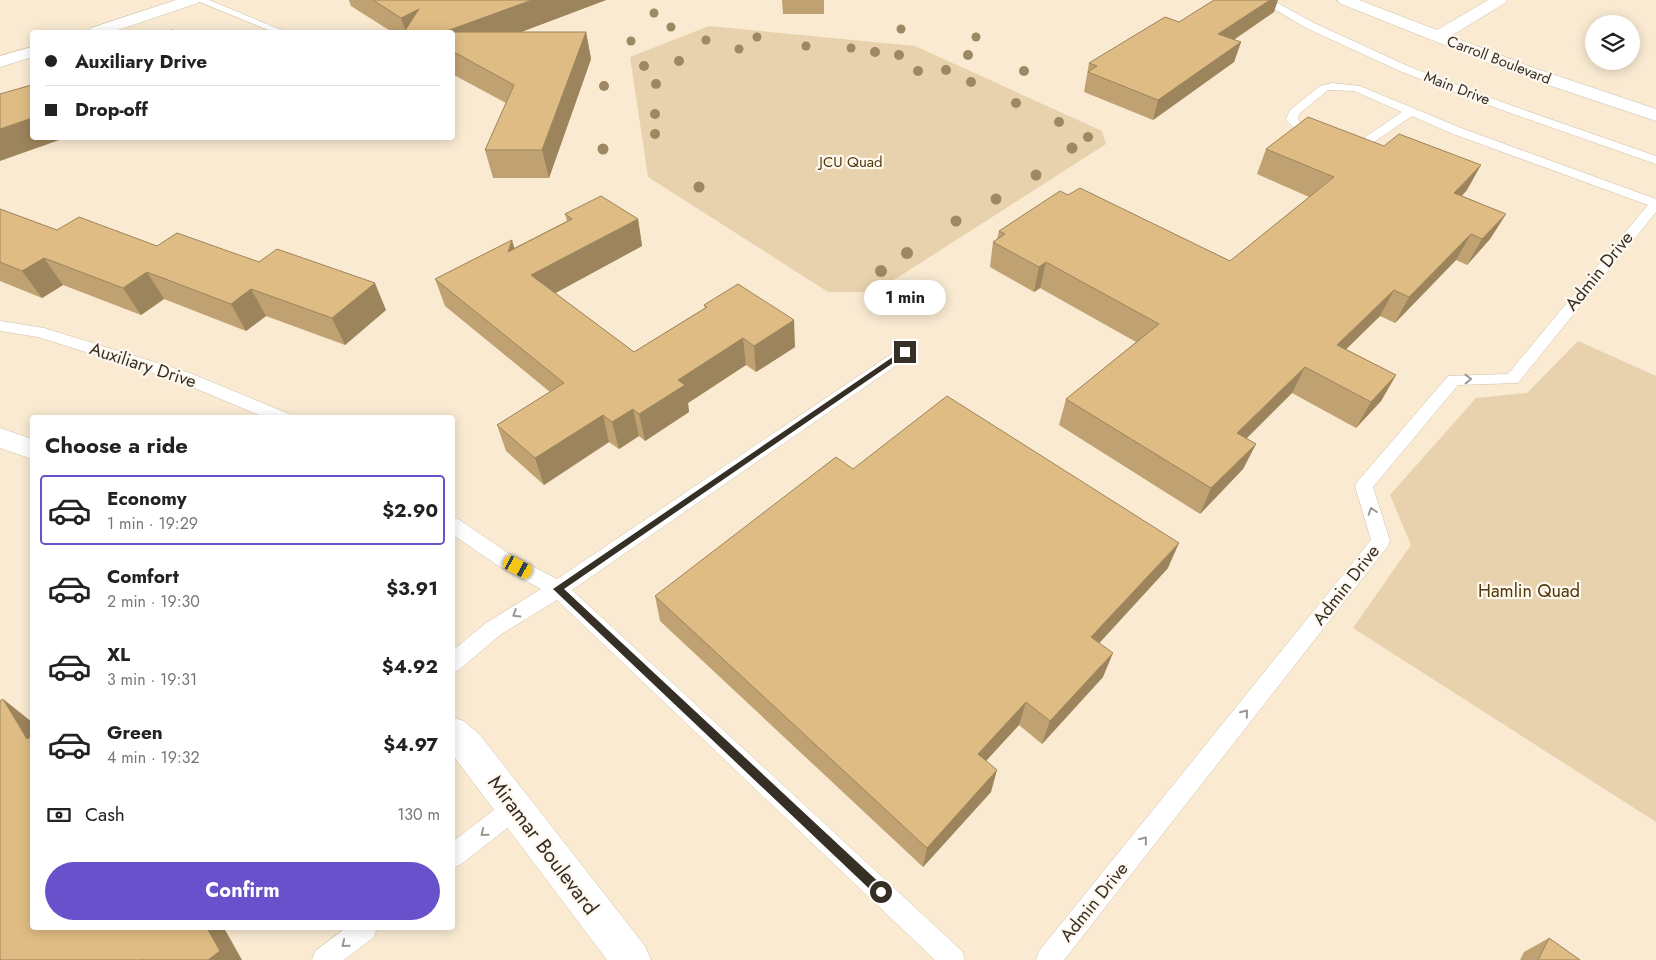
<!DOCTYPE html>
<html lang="en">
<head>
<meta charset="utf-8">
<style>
  :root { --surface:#fff; --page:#f6f6f6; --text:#222; --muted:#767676; --line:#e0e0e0; --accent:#6851ca }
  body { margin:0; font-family:Jost,sans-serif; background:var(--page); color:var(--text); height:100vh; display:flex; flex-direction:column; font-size:19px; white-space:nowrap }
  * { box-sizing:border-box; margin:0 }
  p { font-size:16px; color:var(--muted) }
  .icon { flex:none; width:28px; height:28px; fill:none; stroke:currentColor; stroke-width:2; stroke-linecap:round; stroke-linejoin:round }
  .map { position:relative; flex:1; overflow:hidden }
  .details { position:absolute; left:30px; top:415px; width:425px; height:515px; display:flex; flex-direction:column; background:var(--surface); border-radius:5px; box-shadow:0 2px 12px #0003 }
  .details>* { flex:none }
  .top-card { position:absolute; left:30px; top:30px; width:425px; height:110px; border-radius:5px; box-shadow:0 2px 12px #0003; display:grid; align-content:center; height:110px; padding:0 15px; background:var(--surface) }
  .tools { position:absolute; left:1585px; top:15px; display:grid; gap:10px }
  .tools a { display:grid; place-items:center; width:55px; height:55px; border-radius:50%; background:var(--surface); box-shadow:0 2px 12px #0003; font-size:25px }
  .end { position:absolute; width:22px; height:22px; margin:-11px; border:6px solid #352f26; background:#fff; box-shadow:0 0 0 2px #fff }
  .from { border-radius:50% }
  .bubble { position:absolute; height:35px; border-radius:18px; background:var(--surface); box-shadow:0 2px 12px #0003; font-size:16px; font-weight:700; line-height:35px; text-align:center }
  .car { position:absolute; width:15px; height:30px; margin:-15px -8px; border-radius:6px; box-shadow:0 0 4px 1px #0007; background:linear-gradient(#f5c518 24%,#345 0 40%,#f5c518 0 76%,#345 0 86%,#f5c518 0) }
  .top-card b { display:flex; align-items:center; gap:18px; height:48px; font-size:19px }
  .top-card b+b { border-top:1px solid var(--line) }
  .top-card i { width:12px; height:12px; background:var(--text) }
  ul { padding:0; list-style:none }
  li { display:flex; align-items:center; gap:15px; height:70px; margin:0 10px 8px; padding:0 5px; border:2px solid transparent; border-radius:5px }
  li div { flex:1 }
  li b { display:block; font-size:19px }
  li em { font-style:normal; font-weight:700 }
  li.active { border-color:var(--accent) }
  li>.icon { width:45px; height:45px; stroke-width:1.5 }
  h2 { padding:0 15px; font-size:22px; line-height:60px }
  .pay { display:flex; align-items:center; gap:12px; height:55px; padding:0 15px; font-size:19px }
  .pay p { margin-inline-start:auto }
  .button { display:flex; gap:10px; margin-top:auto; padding:10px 15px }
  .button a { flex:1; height:58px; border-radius:30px; background:var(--accent); color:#fff; font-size:20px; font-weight:700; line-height:58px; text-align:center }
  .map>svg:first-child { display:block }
</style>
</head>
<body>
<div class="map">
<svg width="1656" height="960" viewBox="0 0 1656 960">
  <rect width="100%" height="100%" fill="#f9ead1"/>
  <g fill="#e8d2ae">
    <polygon points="709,26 915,46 1102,131 1106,144 875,292 828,292 648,177 630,57"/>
    <polygon points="1578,341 1656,376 1656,822 1353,628 1411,545 1390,495 1476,398 1527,393"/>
  </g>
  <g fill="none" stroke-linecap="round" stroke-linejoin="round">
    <defs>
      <g id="lane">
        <polygon points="195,0 209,0 286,32 273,32"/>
        <polygon points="1259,0 1272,0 1314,23 1410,67 1510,105 1656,156 1656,164 1502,110 1402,72 1306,28"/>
        <path d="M1332,83L1360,86L1461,128L1656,199V212L1518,383L1458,385L1373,487L1390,541L1388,546L1064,960H1036L1039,951L1371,540L1355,486L1358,481L1448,376L1508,374L1648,205L1453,134L1412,116L1371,144L1341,146L1339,143L1341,140L1364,138L1402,112L1354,91L1328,90L1299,114L1298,119L1300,122L1322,131L1324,134L1322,137C1311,140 1292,129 1286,119L1290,110L1320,86Z"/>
        <polygon points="0,321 44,328 190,373 289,414 291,418 266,418 178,381 38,337 0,331"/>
        <polygon points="905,347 910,348 913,352 910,356 572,590 962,951 965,960 935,960 557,600 500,635 459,670 452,673 452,651 486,623 541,589 497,565 452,534 452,517 458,519 511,555 557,579 900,348"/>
        <polygon points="515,797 523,800 526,808 523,816 460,865 452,868 452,842 507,800"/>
        <polygon points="346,928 377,928 374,937 344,960 312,960 315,951"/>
      </g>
      <g id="street">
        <polygon points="176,0 200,0 198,3 112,32 89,32 91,28"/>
        <polygon points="1337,0 1359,0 1437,30 1488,0 1507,0 1505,3 1451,36 1534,68 1656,109 1656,121 1522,76 1339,3"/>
        <polygon points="32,47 32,57 0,67 0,56"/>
        <polygon points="0,428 32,439 32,459 0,448"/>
        <polygon points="452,717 464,721 480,735 645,946 651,960 607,960 452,754"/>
      </g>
    </defs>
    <use href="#lane" stroke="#cfc1a9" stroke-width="1"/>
    <use href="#street" stroke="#cfc1a9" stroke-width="1"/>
    <use href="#lane" fill="#fff" fill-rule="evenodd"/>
    <use href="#street" fill="#fff" fill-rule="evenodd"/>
  </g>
  <g fill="#9c8863">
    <circle cx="654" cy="13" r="4.5"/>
    <circle cx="671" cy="27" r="4.5"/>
    <circle cx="901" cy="29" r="4.5"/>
    <circle cx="757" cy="37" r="4.5"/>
    <circle cx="976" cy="37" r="4.5"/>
    <circle cx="706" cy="40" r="4.5"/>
    <circle cx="631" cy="41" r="4.5"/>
    <circle cx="806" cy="46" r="4.5"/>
    <circle cx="851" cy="48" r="4.5"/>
    <circle cx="739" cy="49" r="4.5"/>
    <circle cx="875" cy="52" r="5"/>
    <circle cx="899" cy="55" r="5"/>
    <circle cx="968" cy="55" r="5"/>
    <circle cx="679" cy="61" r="5"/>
    <circle cx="644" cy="66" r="5"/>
    <circle cx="946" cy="70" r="5"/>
    <circle cx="918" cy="71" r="5"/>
    <circle cx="1024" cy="71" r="5"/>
    <circle cx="971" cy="82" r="5"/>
    <circle cx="656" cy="84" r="5"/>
    <circle cx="604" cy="86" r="5"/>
    <circle cx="1016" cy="103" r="5"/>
    <circle cx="655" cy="114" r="5"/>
    <circle cx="1059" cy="122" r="5"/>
    <circle cx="655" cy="134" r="5"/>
    <circle cx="1088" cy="137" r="5"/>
    <circle cx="1072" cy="148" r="5.5"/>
    <circle cx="603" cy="149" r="5.5"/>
    <circle cx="1036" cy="175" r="5.5"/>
    <circle cx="699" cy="187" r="5.5"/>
    <circle cx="996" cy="199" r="5.5"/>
    <circle cx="956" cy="221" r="5.5"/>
    <circle cx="907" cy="253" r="6"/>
    <circle cx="881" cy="271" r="6"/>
  </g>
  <g fill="#c0a272">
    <polygon points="349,0 606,0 521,32 586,32 591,59 549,178 493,178 485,150 506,103 452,74 452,32 392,32 351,6"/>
    <polygon points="782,0 824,0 824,14 783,14"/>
    <polygon points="1274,12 1234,40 1241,42 1234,62 1153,120 1084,92 1089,63 1179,22"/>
    <polygon points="1266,149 1467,190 1462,196 1506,214 1490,239 1467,265 1456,260 1395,323 1380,316 1346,349 1396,375 1381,401 1356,428 1292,393 1246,438 1256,444 1243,469 1200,514 1059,425 1066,399 1136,342 1040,288 1034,292 990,267 993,242 997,239 999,231 1068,195 1230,261 1309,197 1257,174"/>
    <polygon points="0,209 57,230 157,246 386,310 345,345 266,316 246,331 164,299 141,315 63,285 42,298 0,281"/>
    <polygon points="565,214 638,219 642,246 555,293 634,352 705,308 704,305 795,347 756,372 746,365 688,403 689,412 645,441 639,436 619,449 609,442 544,485 506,451 497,425 550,392 445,306 435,279 514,248 567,221"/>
    <polygon points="1168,568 1099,643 1103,677 1042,744 1019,725 986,761 991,792 923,867 660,621 655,596"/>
    <polygon points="1549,938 1580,960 1520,960 1524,952"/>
  </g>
  <g fill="#9c845c">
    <polygon points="532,0 606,0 460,55 444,32"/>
    <polygon points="1270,0 1278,0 1274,12 1212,54 1218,34"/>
    <polygon points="419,9 406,32 401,18"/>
    <polygon points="586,32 591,59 549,178 542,150"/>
    <polygon points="1241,42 1234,62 1153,120 1158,100"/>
    <polygon points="32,118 32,138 65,138 0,161 0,129"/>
    <polygon points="1481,165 1467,190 1440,218 1454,193"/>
    <polygon points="1506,214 1490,239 1467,265 1482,239"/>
    <polygon points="638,219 642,246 539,302 531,275"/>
    <polygon points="1471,234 1456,260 1395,323 1409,297"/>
    <polygon points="512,240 520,267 508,252"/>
    <polygon points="44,258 63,285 42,298 22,271"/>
    <polygon points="1046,262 1040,288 1034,292 1039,267"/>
    <polygon points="147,272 164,299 141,315 123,288"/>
    <polygon points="375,283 386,310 345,345 332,318"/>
    <polygon points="251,289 266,316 246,331 231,304"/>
    <polygon points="1394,290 1380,316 1324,371 1337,345"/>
    <polygon points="794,320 795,347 756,372 754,346"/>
    <polygon points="743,338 746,365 688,403 689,412 645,441 639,414 678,380"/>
    <polygon points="1305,367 1292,393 1226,459 1237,433"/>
    <polygon points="1396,375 1381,401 1356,428 1371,402"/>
    <polygon points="633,409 639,436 619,449 612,422"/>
    <polygon points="603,415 609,442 544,485 535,458"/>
    <polygon points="1256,444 1243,469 1200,514 1211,488"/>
    <polygon points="1179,543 1168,568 1082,662 1091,637"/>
    <polygon points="1113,653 1103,677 1042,744 1050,721"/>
    <polygon points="3,699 32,722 32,743 27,739"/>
    <polygon points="1026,702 1019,725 972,776 978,754"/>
    <polygon points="997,770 991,792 923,867 927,848"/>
    <polygon points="207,928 224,928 242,960 208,960"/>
  </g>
  <g fill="#dfbc84" stroke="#9c845c">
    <polygon points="373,0 532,0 444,32 586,32 542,150 485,150 514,85 452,51 452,32 404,32 419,9 401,18"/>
    <polygon points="1214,0 1270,0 1218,34 1241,42 1158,100 1088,72 1097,66 1089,63 1165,17 1179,22"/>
    <polygon points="172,30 178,32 166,32"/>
    <polygon points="32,85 32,118 0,129 0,94 28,86"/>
    <polygon points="1308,117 1384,146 1399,134 1481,165 1454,193 1506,214 1482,239 1471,234 1409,297 1394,290 1337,345 1396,375 1371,402 1305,367 1237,433 1256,444 1211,488 1066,399 1159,324 1046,262 1039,267 993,242 1005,234 999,231 1060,191 1068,195 1080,188 1230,261 1334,177 1266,149"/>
    <polygon points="601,196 638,219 531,275 634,352 707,307 704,305 738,284 794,320 754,346 743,338 678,380 685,385 639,414 633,409 612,422 603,415 535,458 497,425 564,383 435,279 512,240 508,252 572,219 565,214"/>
    <polygon points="0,209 57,230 79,217 157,246 177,233 259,262 277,249 375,283 332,318 251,289 231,304 147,272 123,288 44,258 22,271 0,262"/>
    <polygon points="947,396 1179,543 1091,637 1113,653 1050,721 1026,702 978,754 997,770 927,848 655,596 836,457 853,469"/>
    <polygon points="3,699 27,739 32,736 32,928 207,928 220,951 208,960 143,960 143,959 142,960 0,960 0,701"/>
    <polygon points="1549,938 1580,960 1538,960"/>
  </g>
  <defs><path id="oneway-chevron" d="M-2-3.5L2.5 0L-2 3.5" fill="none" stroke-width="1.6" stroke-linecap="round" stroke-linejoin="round" transform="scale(1.25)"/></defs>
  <g stroke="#9a9792">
    <use href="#oneway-chevron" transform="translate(1468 379) rotate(-1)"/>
    <use href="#oneway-chevron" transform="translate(1372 511) rotate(-108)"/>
    <use href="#oneway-chevron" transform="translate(516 614) rotate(148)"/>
    <use href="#oneway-chevron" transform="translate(1245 713) rotate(-51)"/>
    <use href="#oneway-chevron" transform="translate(484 833) rotate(141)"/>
    <use href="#oneway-chevron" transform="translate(1144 840) rotate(-51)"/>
    <use href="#oneway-chevron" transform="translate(345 944) rotate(141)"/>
  </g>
  <polygon fill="#352f26" points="903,350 909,352 564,589 885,888 887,892 885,896 881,898 877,896 553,589"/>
  <g text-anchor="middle" stroke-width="4.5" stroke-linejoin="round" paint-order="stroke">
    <g font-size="15" fill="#352f26" stroke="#fff8ef">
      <text transform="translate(1499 60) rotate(21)" y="5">Carroll Boulevard</text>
      <text transform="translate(1457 88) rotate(21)" y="5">Main Drive</text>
    </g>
    <g font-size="15" fill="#4f3709" stroke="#fff8ef">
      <text x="851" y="167">JCU Quad</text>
    </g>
    <g font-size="18" fill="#352f26" stroke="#fff8ef">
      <text transform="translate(1599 271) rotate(-51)" y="6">Admin Drive</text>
      <text transform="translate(143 365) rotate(18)" y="6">Auxiliary Drive</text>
      <text transform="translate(1346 585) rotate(-52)" y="6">Admin Drive</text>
      <text transform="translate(1094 902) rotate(-51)" y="6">Admin Drive</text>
    </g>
    <g font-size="18" fill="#4f3709" stroke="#fff8ef">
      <text x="1529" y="597">Hamlin Quad</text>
    </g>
    <g font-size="21" fill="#352f26" stroke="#fff8ef">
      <text transform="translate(543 845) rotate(53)" y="7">Miramar Boulevard</text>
    </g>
  </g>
</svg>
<div class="tools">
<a><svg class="icon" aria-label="layers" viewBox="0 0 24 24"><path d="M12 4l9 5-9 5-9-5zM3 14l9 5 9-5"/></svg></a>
</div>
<i class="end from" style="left:881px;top:892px"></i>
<i class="end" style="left:905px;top:352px"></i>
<div class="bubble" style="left:864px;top:280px;width:82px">1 min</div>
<i class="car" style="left:518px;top:567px;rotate:118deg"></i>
<div class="top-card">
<b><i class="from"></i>Auxiliary Drive</b>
<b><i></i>Drop-off</b>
</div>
<section class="details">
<h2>Choose a ride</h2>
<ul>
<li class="active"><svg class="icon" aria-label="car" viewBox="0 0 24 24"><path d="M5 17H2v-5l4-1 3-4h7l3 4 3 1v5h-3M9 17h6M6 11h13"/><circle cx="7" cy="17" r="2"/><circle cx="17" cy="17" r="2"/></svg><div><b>Economy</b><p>1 min · 19:29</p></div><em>$2.90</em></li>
<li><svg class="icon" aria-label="car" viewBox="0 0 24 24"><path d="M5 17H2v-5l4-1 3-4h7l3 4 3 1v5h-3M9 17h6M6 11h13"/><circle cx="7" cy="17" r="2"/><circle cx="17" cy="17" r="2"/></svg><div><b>Comfort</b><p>2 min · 19:30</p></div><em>$3.91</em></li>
<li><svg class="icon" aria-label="car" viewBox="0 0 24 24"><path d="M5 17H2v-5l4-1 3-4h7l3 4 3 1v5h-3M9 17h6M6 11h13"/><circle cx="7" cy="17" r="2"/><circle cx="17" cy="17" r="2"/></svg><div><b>XL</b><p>3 min · 19:31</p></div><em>$4.92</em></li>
<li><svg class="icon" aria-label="car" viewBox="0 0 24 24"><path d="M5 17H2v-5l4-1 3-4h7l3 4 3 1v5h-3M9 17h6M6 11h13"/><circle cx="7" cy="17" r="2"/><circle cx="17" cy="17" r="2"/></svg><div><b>Green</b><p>4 min · 19:32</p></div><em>$4.97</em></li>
</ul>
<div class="pay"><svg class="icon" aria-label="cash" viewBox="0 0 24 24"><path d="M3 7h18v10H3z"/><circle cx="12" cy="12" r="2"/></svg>Cash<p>130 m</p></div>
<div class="button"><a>Confirm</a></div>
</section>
</div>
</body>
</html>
